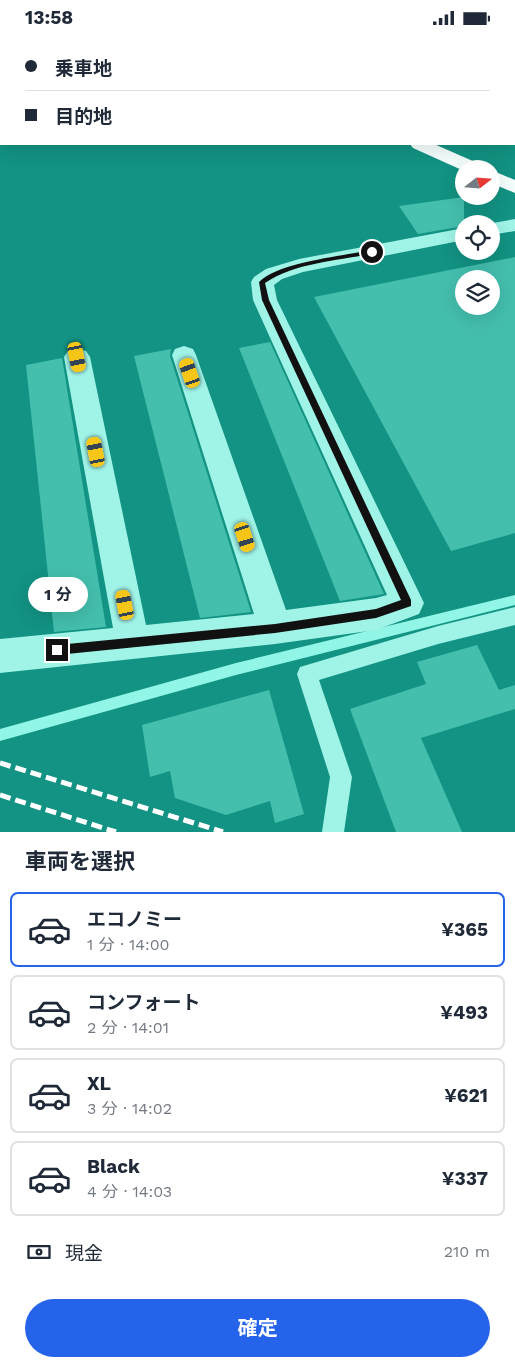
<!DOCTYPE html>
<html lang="ja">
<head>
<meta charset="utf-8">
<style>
  :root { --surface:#fff; --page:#f2f2f3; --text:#1f2937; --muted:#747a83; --line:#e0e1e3; --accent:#2563eb }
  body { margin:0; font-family:"Work Sans","Noto Sans JP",sans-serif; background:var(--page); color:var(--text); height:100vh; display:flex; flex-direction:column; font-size:19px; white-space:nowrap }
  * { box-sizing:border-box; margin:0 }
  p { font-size:16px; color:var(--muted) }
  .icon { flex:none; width:28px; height:28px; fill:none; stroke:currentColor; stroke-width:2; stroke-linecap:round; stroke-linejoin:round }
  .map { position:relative; height:797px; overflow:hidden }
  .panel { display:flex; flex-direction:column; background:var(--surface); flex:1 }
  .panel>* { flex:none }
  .guide { position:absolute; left:0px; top:0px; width:515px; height:110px; box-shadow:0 5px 20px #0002; display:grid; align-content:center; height:110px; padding:0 25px; background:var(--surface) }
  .needle { width:32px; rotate:73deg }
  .tools { position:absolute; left:455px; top:125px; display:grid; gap:10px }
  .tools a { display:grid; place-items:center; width:45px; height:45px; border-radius:50%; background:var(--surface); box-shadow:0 5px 20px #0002; font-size:25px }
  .end { position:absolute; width:22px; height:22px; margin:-11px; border:6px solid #111; background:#fff; box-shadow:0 0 0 2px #fff }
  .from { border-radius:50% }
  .bubble { position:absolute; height:35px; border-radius:18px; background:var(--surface); box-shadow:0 5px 20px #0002; font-size:16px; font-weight:700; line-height:35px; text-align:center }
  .car { position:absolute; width:15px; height:30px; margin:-15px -8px; border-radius:6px; box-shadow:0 0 4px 1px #0007; background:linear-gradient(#f5c518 24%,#345 0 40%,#f5c518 0 76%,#345 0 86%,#f5c518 0) }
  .guide b { display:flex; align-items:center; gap:18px; height:48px; font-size:19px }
  .guide b+b { border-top:1px solid var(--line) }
  .guide i { width:12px; height:12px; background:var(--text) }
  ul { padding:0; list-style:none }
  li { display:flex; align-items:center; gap:15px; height:75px; margin:0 10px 8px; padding:0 15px; border:2px solid var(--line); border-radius:8px }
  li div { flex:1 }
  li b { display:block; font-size:19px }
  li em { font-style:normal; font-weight:700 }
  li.selected { border-color:var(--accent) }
  li>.icon { width:45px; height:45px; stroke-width:1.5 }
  h2 { padding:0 25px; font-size:22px; line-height:60px }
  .pay { display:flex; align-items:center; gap:12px; height:55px; padding:0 25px; font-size:19px }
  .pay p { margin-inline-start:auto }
  .primary-button { display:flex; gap:10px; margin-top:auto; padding:10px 25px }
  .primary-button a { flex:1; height:58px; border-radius:30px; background:var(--accent); color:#fff; font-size:20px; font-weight:700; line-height:58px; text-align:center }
  .status { display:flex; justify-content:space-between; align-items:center; height:35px; padding:0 25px; background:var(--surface); direction:ltr }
  .status svg { height:14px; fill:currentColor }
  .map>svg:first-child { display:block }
</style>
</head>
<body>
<div class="status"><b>13:58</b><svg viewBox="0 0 49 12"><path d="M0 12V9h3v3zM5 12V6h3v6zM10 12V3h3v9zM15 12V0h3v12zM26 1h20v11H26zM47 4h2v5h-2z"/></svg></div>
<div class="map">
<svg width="515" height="797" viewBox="0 0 515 797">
  <rect width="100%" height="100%" fill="#129383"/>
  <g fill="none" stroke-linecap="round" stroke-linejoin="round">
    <g fill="#91f6e6" fill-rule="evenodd">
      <rect x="0" y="25" width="1" height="2"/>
      <polygon points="515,560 515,570 236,640 0,706 0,694 236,628"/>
    </g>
  </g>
  <g fill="#44bfae" fill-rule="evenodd">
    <polygon points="464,162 464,191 418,199 399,171"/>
    <path d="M515,222V498L451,516L314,262ZM464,244H491V271H464Z"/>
    <polygon points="270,307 384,559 340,566 239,313"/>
    <polygon points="171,314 170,321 251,577 200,583 134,321"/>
    <polygon points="62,323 106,592 54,597 26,330"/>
    <polygon points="477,610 499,655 515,650 515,674 421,703 462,797 396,797 350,674 426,649 417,627"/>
    <polygon points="269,655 304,779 275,788 270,766 226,780 175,763 170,736 150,742 142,690"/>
  </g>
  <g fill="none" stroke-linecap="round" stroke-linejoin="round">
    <g fill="#a0f3e7" fill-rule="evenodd">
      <polygon points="352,0 360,0 361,1 353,1"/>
      <polygon points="515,572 515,590 438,609 319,645 352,742 344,797 322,797 330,742 297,639 300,632 438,591"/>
    </g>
    <g fill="#a0f3e7" fill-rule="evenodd">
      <polygon points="515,184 515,196 491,200 491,189 487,189"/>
      <polygon points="464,193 464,205 303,237 282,244 274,250 277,265 424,568 419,579 376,595 275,609 0,638 0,604 113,593 64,322 68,316 77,313 86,316 90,322 146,590 254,579 172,320 175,314 184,311 193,314 196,320 286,575 376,563 387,560 253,265 251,247 254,242 266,234 299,224"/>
    </g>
    <g stroke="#cffcf7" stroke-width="28">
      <polyline points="59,1 60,0"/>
      <polyline points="0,74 1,73"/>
    </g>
    <g fill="#f5fffe" fill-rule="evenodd">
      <polygon points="157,0 173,0 173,1 158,1"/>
      <polygon points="181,0 198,0 198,1 182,1"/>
      <polygon points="410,109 434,109 482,130 484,134 464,134 464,136 413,113"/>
      <polygon points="491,135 515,145 515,158 491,148"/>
    </g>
    <g stroke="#fff" stroke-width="5" stroke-dasharray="11 5" stroke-linecap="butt">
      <polyline points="0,728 223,797"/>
      <polyline points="0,760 116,797"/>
    </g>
  </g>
  <path fill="#111" d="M372,215L375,216V218C339,226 296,227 265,248L269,265L411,565V571L376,583L275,598L57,620L53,619V612L57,610L275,589L376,574L401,565L262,265L259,247C279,227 343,221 372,215Z"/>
</svg>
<div class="tools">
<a><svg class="needle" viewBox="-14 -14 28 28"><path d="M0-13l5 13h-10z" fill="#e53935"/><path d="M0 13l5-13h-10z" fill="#747a83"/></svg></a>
<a><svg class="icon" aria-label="locate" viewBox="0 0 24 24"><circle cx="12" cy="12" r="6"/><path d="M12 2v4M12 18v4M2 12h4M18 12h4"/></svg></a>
<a><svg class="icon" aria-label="layers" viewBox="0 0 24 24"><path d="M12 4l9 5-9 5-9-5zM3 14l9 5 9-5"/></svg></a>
</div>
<i class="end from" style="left:372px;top:217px"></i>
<i class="end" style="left:57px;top:615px"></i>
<div class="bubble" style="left:28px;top:542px;width:60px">1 分</div>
<i class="car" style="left:77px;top:322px;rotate:169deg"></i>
<i class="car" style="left:190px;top:338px;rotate:341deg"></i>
<i class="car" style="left:96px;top:417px;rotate:349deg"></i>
<i class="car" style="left:245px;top:502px;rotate:162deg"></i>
<i class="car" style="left:125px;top:570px;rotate:349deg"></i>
<div class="guide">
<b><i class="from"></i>乗車地</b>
<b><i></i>目的地</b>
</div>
</div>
<section class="panel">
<h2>車両を選択</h2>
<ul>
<li class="selected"><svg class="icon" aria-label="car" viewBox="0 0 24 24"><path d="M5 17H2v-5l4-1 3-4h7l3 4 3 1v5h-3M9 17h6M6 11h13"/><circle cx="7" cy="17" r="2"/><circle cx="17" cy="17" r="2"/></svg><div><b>エコノミー</b><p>1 分 · 14:00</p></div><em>¥365</em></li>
<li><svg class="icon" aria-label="car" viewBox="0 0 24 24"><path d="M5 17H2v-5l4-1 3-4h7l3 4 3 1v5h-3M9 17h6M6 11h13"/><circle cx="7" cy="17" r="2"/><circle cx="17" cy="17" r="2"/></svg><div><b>コンフォート</b><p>2 分 · 14:01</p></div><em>¥493</em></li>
<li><svg class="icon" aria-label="car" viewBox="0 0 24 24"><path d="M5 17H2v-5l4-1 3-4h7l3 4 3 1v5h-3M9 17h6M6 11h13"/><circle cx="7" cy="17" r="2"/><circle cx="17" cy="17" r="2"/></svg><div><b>XL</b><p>3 分 · 14:02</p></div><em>¥621</em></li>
<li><svg class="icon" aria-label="car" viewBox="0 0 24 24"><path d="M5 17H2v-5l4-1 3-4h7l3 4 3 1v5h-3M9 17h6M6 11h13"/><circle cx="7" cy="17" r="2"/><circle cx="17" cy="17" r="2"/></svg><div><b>Black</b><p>4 分 · 14:03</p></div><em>¥337</em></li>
</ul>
<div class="pay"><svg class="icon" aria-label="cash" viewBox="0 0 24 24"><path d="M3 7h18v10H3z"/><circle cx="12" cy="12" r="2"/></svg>現金<p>210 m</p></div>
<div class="primary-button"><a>確定</a></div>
</section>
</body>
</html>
